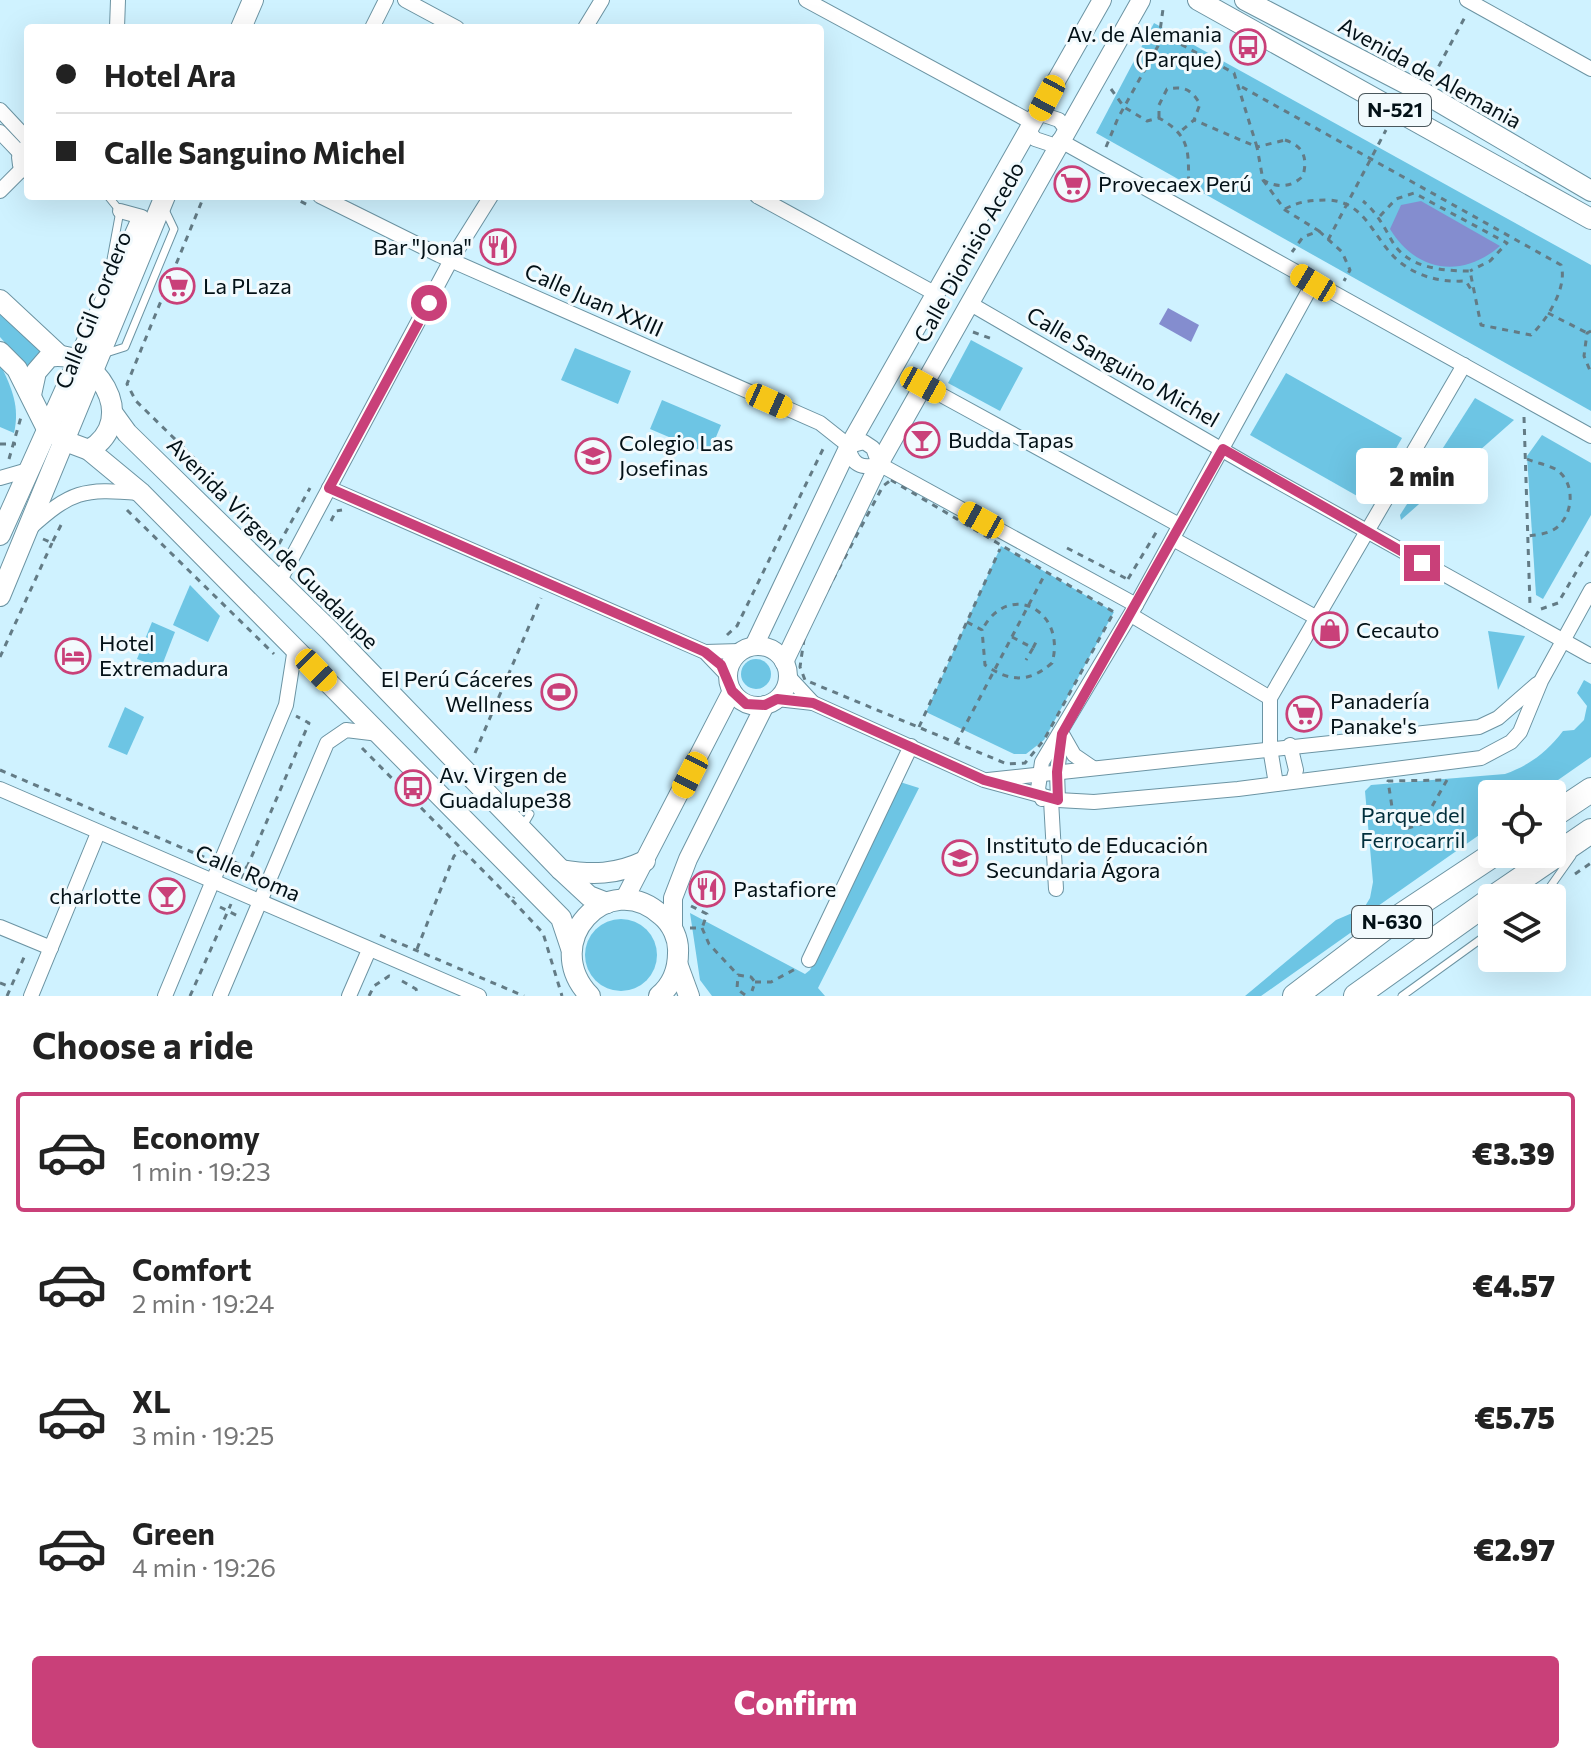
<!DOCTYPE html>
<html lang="en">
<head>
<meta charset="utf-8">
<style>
  :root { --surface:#fff; --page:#f2f2f2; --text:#222; --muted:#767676; --line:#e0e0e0; --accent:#c94079 }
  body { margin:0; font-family:Commissioner,sans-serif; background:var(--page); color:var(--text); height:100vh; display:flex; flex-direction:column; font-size:30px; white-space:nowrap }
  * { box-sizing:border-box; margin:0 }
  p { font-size:26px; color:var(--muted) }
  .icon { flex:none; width:44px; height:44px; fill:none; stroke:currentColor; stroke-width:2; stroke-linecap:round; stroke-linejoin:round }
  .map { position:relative; height:996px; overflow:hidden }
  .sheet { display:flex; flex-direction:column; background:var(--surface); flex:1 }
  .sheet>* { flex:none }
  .guide { position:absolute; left:24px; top:24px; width:800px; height:176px; border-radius:8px; box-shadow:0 8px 32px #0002; display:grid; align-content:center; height:176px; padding:0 32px; background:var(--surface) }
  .fabs { position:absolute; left:1478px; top:780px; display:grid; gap:16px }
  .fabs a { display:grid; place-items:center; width:88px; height:88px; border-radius:8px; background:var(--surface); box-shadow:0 8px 32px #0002; font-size:40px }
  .end { position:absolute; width:36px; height:36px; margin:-18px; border:10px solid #c94079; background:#fff; box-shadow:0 0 0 4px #fff }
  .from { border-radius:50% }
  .bubble { position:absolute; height:56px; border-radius:8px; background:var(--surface); box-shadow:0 8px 32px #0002; font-size:26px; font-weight:800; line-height:56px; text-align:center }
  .car { position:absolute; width:24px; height:48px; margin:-24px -12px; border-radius:10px; box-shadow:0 0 6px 2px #0007; background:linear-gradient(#f5c518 24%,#345 0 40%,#f5c518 0 76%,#345 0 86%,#f5c518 0) }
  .guide b { display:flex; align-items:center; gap:28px; height:76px; font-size:30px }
  .guide b+b { border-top:2px solid var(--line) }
  .guide i { width:20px; height:20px; background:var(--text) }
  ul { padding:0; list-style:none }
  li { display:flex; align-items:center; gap:24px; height:120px; margin:0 16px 12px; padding:0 16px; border:4px solid transparent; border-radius:8px }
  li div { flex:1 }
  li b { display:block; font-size:30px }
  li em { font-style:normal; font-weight:800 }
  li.active { border-color:var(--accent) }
  li>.icon { width:72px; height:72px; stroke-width:1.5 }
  h2 { padding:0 32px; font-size:36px; line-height:96px }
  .button { display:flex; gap:16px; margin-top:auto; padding:16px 32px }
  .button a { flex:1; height:92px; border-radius:8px; background:var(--accent); color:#fff; font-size:32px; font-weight:800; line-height:92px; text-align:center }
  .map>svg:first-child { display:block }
</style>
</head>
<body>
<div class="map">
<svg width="1591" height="996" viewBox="0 0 1591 996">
  <rect width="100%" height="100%" fill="#cff2ff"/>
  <g fill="#6dc5e4">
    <polygon points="1154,23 1591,265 1591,411 1096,133"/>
    <polygon points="0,312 43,348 27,368 0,337"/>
    <polygon points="971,340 1023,368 1000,411 948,383"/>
    <polygon points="575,348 631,371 618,404 561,380"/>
    <path d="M0,364C12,388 20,407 14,433L0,427Z"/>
    <polygon points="1286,373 1402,438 1366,501 1250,435"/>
    <polygon points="1475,398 1514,420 1401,520 1400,515"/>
    <polygon points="662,400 721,425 709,454 650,429"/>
    <polygon points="1542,435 1591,463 1591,515 1543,599 1536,595 1527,456"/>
    <polygon points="1001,546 1114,612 1044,740 1026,754 1014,754 926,712"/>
    <polygon points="190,585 220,616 208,642 173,625"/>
    <polygon points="152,622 175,632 161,668 137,659"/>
    <polygon points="1488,631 1525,636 1498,690"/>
    <circle cx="756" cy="674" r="15"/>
    <path d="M1584,680L1591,684V757L1538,794H1492V826L1368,913L1370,919L1261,996H1245L1336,920L1364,908L1370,898L1373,882L1365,791L1371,785L1505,774C1530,765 1547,752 1563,731L1574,730L1584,720L1587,706L1577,693Z"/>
    <polygon points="125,707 144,717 127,755 108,747"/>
    <polygon points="900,782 919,788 818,988 825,996 712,996 700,980 690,913 805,974 810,970"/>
    <circle cx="621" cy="955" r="36"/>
  </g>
  <g fill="#848dcf">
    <path d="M1421,201L1500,246C1462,279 1416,272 1390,229L1401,205Z"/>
    <polygon points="1168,308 1199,325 1191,342 1159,324"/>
  </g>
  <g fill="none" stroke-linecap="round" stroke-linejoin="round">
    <defs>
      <g id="lane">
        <polyline points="108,276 120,211 108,196"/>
        <polyline points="103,354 125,347 174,229 165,210"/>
        <polyline points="523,826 530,814"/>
        <polyline points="1538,898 1550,887 1572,856"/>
        <polyline points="1402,996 1492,931"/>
      </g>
      <g id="street">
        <polyline points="405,0 457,28"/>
        <polyline points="806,0 1033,123"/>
        <polyline points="1467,0 1591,69"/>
        <polyline points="117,28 118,0"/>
        <polyline points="372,28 386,0"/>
        <polyline points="585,28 602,0"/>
        <polyline points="0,110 28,140"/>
        <polyline points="1038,113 1059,120 1066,129"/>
        <polyline points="1029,131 1035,139 1056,146"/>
        <polyline points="0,132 20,153"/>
        <polyline points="1059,140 1591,436"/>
        <polyline points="28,144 19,157 20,165 28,172"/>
        <polyline points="0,191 23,168"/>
        <path d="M320,196L439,255L820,423L849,446C850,464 862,470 879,464L1136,605"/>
        <polyline points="757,196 936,294"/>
        <polyline points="120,211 142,217"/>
        <polyline points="969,303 1250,466 1591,656"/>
        <polyline points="923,385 1179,525"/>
        <polyline points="849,446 864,442 873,448 879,464"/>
        <polyline points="0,478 28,470"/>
        <polyline points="329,488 705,652 728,676"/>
        <path d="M29,529C71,491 83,488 139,493"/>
        <polyline points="1173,539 1319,619"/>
        <polyline points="279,582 451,260 491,196"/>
        <polyline points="1131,615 1270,698"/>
        <polyline points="705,652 740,651"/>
        <polyline points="777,699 813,703 788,676"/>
        <polyline points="813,703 984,780 1058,800 1094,802 1238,789 1481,758 1511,742 1520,732 1541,681 1591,590"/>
        <polyline points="1062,734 1074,755 1093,768"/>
        <polyline points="1290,745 1296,770 1293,781"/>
        <polyline points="988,780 1479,727 1498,718 1537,684"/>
        <polyline points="1276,784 1270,748 1270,698 1464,365"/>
        <polyline points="0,789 479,996"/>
        <polyline points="1042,799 1038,789 1042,762 1136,605 1313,283"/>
        <polyline points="1051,800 1056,889"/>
        <polyline points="1058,800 1057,772 1062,735"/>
        <polyline points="0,927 51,948"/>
        <polyline points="809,960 911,746"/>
        <polyline points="31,996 98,833"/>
        <polyline points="165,996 286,705 295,648"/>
        <polyline points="220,996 327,743 346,730 379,734"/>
        <polyline points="349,996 369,950"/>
      </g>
      <g id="secondary">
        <polyline points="754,646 849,446 1102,0"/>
        <circle cx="758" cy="676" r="30"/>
        <polyline points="784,662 879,464 1141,0"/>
        <polyline points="624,900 732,691"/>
        <polyline points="673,930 673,898 688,859 765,705"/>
      </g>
      <g id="primary">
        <polyline points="1198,0 1591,219"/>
        <polyline points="1245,0 1424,93 1591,191"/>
        <polyline points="241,28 253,0"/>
        <polyline points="0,300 59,355"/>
        <polyline points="0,352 17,369 46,427 65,441 89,450 141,493 561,918 571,948"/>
        <path d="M31,395L36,372L49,357C93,347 142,418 89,450"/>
        <polyline points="114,415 127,433 330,631 561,870 589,896 607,903"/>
        <polyline points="0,535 141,221"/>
        <polyline points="0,596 165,196"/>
        <path d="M561,870C592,875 616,875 645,861"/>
        <polyline points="678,966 689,996"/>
        <path d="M590,996C538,942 608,867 661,915C672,924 679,939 678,953C678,970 672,985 659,996"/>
      </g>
      <g id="highway">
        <polyline points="1552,816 1591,790"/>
        <polyline points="1493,898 1591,831"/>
        <polyline points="1295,996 1399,917 1494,854"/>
        <polyline points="1356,996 1492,899"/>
      </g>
    </defs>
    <use href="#lane" stroke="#6c94a3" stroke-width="9"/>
    <use href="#street" stroke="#6c94a3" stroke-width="16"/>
    <use href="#secondary" stroke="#6c94a3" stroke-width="20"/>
    <use href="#primary" stroke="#6c94a3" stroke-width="22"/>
    <use href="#highway" stroke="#6c94a3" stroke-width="26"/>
    <g stroke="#637b85" stroke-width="3" stroke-dasharray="6 6" stroke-linecap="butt">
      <polyline points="1160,33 1234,73 1257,147 1194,120"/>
      <polyline points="1433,77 1465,17"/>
      <path d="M1242,87L1561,265C1568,287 1547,320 1531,335L1481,325L1470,271C1442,271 1407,268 1392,241C1383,225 1377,213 1363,201"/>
      <path d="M1111,89L1124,107L1147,121L1159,118C1195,138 1187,157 1189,194"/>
      <path d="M1159,117V105L1167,89C1184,86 1191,89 1200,104L1194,120L1180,132"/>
      <path d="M1285,140C1303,146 1308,157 1303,176C1291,188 1277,188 1263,180L1257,147Z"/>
      <polyline points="1106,147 1118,118 1158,46 1163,9"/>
      <polyline points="1263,180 1285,210 1319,231 1303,237 1292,252"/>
      <polyline points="290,196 308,205"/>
      <path d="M1285,209C1300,201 1311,200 1328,200C1368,202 1373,241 1401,263C1421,278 1441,282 1466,281L1473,293"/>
      <polyline points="1380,216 1396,199 1414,193 1507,243 1490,261 1470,271"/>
      <polyline points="1319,231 1342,252 1350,270 1344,281"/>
      <polyline points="1328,240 1386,130"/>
      <polyline points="1548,313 1587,333"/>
      <polyline points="1591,331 1587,333 1584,356 1591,373"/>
      <polyline points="973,332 995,340"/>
      <polyline points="1524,417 1530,606"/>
      <polyline points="0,444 16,444"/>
      <polyline points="183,447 279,544"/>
      <polyline points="173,455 183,447 136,401 127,384 204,196"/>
      <polyline points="9,459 21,417"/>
      <path d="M1527,459C1536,463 1549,465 1557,470C1577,484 1573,519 1553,530C1546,534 1536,535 1528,536"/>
      <polygon points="891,480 1114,612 1044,740 1025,763 1007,764 805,680 800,667 805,632 883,486"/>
      <polyline points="127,510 274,654"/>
      <polyline points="331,521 336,511 342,510"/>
      <polyline points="43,539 52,543 62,523"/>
      <polyline points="279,544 310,488"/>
      <polyline points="1067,548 1131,581"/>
      <polyline points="1128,579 1157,531"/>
      <polyline points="1541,609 1558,603 1591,547"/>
      <path d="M967,622L982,630L985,665C1010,682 1029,683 1052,663C1067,611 1009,579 982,630"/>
      <polyline points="727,635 737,626 824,447"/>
      <polyline points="1012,637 1033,648 1026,660"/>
      <polyline points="1033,648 1038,638"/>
      <polyline points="0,657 52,543"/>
      <polyline points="919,727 1000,549"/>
      <polyline points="956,743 1045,574"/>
      <polyline points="362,748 512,900 514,897"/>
      <polyline points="475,753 541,598"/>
      <polyline points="0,770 206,858"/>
      <polygon points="1447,780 1422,824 1408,828 1394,820 1388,781"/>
      <polyline points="234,862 257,872"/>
      <polyline points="1575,874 1591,863"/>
      <polyline points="242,879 309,723 296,716"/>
      <polyline points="512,900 543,933 562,996"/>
      <polyline points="691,906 707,914 702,928"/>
      <polyline points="220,907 238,916"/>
      <polyline points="690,928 702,928 709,944 738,975"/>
      <polyline points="380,935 524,996"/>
      <polyline points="417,949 454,856 461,851"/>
      <polyline points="402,981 416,989 418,996"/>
      <polyline points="755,982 771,982 799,967"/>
      <polyline points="0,983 11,987"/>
      <polyline points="745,995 737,989 738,975 751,977 755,982 752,991"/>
      <polyline points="7,996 25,955"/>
      <polyline points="190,996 231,904"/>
      <polyline points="369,996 374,986 389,976 395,978"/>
    </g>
    <use href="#lane" stroke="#fff" stroke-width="7"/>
    <use href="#street" stroke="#fff" stroke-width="14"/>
    <use href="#secondary" stroke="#fff" stroke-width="18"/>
    <use href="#primary" stroke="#fff" stroke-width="20"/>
    <use href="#highway" stroke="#fff" stroke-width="24"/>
  </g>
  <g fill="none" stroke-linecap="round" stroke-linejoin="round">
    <polyline stroke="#c94079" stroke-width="10" points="429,303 329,488 705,652 721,665 732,691 746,704 765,705 777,699 813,703 984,780 1058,800 1057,772 1062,734 1223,449 1422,563"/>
  </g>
  <defs>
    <symbol id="bus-ring" viewBox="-11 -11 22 22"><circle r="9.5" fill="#f2fafd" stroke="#c94079" stroke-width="1.5"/><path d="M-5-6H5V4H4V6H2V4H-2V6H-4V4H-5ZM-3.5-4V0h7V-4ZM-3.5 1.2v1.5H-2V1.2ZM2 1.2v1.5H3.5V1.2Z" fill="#c94079"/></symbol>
    <symbol id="supermarket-ring" viewBox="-11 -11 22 22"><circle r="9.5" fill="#f2fafd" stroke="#c94079" stroke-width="1.5"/><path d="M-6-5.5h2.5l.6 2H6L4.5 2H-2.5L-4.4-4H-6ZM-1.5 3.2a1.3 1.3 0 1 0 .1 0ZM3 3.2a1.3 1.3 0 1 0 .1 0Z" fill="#c94079"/></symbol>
    <symbol id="restaurant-ring" viewBox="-11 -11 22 22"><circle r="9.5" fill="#f2fafd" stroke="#c94079" stroke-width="1.5"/><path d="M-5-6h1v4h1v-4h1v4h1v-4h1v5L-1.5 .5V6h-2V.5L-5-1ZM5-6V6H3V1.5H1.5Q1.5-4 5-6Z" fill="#c94079"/></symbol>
    <symbol id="bar-ring" viewBox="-11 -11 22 22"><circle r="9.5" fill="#f2fafd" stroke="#c94079" stroke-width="1.5"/><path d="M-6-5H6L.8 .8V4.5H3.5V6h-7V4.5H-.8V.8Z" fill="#c94079"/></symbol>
    <symbol id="school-ring" viewBox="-11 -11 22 22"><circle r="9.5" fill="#f2fafd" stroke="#c94079" stroke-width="1.5"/><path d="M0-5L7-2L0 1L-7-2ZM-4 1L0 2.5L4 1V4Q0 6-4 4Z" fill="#c94079"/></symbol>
    <symbol id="shop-ring" viewBox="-11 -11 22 22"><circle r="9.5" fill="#f2fafd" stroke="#c94079" stroke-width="1.5"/><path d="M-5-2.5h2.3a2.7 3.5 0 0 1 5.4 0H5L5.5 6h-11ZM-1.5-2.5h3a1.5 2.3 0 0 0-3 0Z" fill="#c94079"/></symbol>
    <symbol id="hotel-ring" viewBox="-11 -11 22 22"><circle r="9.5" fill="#f2fafd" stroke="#c94079" stroke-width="1.5"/><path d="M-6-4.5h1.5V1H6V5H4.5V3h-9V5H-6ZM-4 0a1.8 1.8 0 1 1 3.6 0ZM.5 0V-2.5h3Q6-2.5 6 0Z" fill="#c94079"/></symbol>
    <symbol id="stadium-ring" viewBox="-11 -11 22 22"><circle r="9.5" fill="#f2fafd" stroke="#c94079" stroke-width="1.5"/><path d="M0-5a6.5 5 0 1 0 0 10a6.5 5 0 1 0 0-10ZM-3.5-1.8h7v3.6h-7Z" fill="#c94079"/></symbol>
  </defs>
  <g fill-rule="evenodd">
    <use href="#bus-ring" x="1228" y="27" width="40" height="40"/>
    <use href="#supermarket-ring" x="1052" y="164" width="40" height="40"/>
    <use href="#restaurant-ring" x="478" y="227" width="40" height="40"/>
    <use href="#supermarket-ring" x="157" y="266" width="40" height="40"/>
    <use href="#bar-ring" x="902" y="420" width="40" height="40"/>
    <use href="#school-ring" x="573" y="436" width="40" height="40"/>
    <use href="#shop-ring" x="1310" y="610" width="40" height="40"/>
    <use href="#hotel-ring" x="53" y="636" width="40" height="40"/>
    <use href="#stadium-ring" x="539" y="672" width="40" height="40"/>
    <use href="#supermarket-ring" x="1284" y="694" width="40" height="40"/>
    <use href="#bus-ring" x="393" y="768" width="40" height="40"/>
    <use href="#school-ring" x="940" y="838" width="40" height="40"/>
    <use href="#restaurant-ring" x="687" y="869" width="40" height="40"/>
    <use href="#bar-ring" x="147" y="876" width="40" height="40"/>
  </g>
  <g text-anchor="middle" stroke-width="6" stroke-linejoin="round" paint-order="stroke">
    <g fill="#f2fafd" stroke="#4b575c" stroke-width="2">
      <rect x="1359" y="94" width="72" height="32" rx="6"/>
      <rect x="1352" y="906" width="80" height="32" rx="6"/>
    </g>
    <g font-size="20" font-weight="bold" fill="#031117">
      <text x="1395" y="117">N-521</text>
      <text x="1392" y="929">N-630</text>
    </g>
    <g font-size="22" fill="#031117" stroke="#f2fafd" text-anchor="start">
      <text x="1222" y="42" text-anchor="end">Av. de Alemania<tspan x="1222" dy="25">(Parque)</tspan></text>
      <text x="1098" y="192">Provecaex Perú</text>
      <text x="472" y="255" text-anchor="end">Bar "Jona"</text>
      <text x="203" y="294">La PLaza</text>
      <text x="948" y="448">Budda Tapas</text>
      <text x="619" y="451">Colegio Las<tspan x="619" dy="25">Josefinas</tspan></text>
      <text x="1356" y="638">Cecauto</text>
      <text x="99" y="651">Hotel<tspan x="99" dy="25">Extremadura</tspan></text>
      <text x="533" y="687" text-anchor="end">El Perú Cáceres<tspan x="533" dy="25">Wellness</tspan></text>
      <text x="1330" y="709">Panadería<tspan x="1330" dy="25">Panake's</tspan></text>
      <text x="439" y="783">Av. Virgen de<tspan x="439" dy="25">Guadalupe38</tspan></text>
      <text x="986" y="853">Instituto de Educación<tspan x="986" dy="25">Secundaria Ágora</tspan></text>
      <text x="733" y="897">Pastafiore</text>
      <text x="141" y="904" text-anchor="end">charlotte</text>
    </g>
    <g font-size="22" fill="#031117" stroke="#f2fafd">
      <text transform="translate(1430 73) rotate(29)" y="8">Avenida de Alemania</text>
      <text transform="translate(969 252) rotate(-61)" y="8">Calle Dionisio Acedo</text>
      <text transform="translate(594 300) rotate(24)" y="8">Calle Juan XXIII</text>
      <text transform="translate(93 310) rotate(-68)" y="8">Calle Gil Cordero</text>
      <text transform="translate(1123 367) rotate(30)" y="8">Calle Sanguino Michel</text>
      <text transform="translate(273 543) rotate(45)" y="8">Avenida Virgen de Guadalupe</text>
      <text transform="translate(248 873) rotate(23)" y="8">Calle Roma</text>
    </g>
    <g font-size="22" fill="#022f3c" stroke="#f2fafd">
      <text x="1413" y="823">Parque del<tspan x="1413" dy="25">Ferrocarril</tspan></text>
    </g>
  </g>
</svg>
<div class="fabs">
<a><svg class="icon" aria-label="locate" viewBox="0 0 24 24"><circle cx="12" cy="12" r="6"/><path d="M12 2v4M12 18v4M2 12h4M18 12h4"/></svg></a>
<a><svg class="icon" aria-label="layers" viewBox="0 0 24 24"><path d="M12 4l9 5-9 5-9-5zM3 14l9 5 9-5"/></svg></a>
</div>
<i class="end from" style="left:429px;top:303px"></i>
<i class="end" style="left:1422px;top:563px"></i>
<div class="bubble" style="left:1356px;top:448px;width:132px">2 min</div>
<i class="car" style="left:1047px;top:98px;rotate:208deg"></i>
<i class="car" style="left:1313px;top:283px;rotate:301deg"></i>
<i class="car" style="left:923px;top:385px;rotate:119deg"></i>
<i class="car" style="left:769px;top:401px;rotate:114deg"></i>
<i class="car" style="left:981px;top:520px;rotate:299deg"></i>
<i class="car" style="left:316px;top:670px;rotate:136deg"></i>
<i class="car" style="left:690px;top:775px;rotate:207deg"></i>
<div class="guide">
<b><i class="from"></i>Hotel Ara</b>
<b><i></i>Calle Sanguino Michel</b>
</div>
</div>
<section class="sheet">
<h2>Choose a ride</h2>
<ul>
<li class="active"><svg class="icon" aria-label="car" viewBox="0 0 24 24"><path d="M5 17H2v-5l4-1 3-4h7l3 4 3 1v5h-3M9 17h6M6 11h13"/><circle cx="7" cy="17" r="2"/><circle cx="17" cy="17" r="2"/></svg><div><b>Economy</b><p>1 min · 19:23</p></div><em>€3.39</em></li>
<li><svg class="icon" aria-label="car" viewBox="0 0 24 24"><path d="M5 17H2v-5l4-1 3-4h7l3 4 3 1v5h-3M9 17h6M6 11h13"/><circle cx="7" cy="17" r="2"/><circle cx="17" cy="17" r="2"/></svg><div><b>Comfort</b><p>2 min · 19:24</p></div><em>€4.57</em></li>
<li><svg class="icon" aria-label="car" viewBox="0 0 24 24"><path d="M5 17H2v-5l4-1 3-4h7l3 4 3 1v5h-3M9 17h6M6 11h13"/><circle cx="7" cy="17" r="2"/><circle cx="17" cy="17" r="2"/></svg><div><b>XL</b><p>3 min · 19:25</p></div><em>€5.75</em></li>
<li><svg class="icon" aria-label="car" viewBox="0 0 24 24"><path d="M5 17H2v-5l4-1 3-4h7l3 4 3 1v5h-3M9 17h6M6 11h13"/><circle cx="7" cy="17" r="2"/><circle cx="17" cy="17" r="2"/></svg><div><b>Green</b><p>4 min · 19:26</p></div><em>€2.97</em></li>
</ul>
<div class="button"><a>Confirm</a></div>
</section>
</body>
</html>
